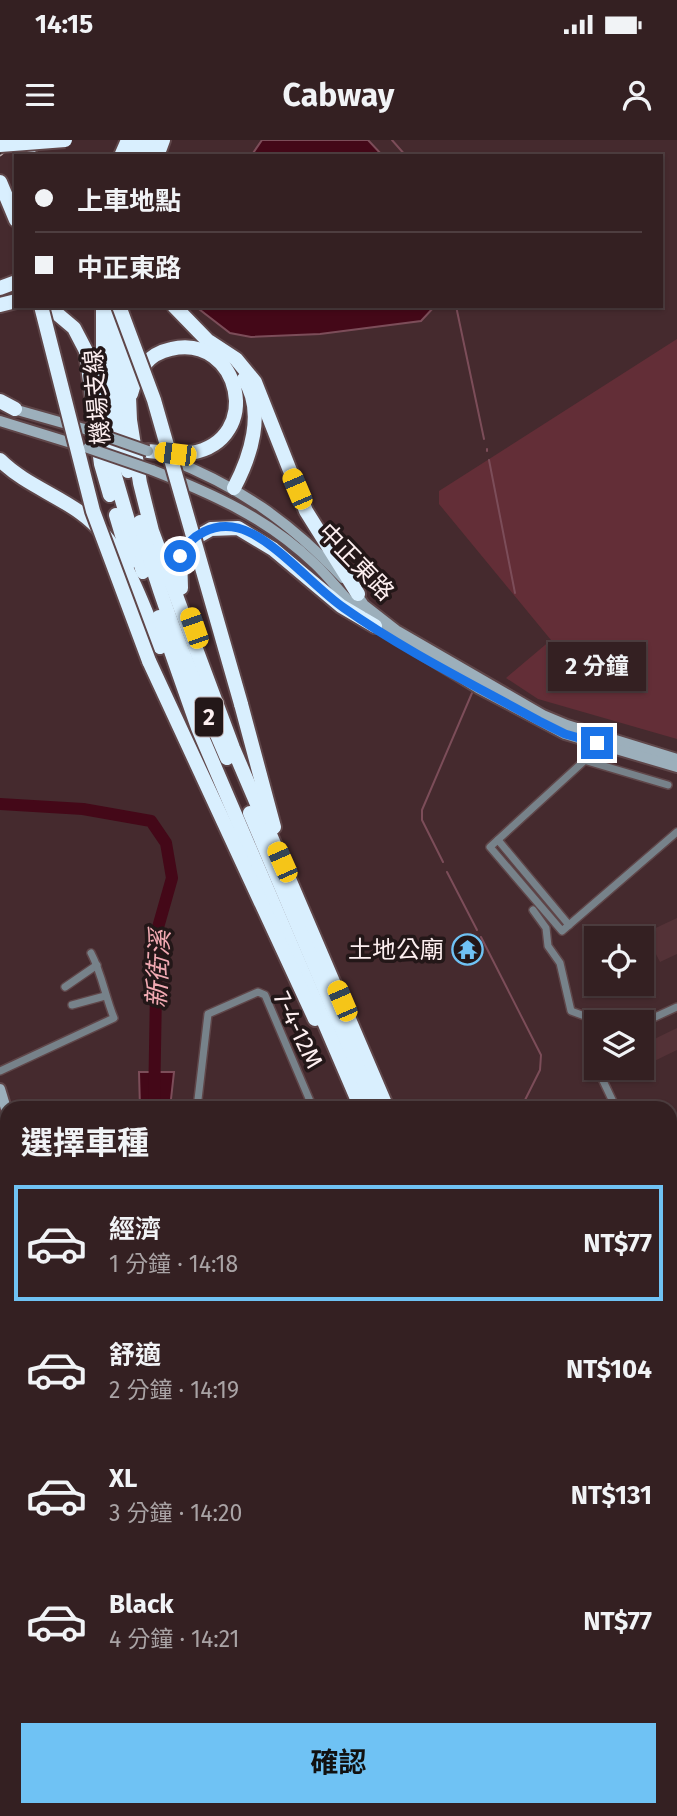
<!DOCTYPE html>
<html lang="zh-TW">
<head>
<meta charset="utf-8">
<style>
  :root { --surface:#342022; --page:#3f2d2f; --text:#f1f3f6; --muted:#a9a3a5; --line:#4e3e40; --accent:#6fc2f4 }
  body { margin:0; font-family:"Fira Sans","Noto Sans TC",sans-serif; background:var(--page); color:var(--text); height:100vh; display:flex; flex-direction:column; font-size:26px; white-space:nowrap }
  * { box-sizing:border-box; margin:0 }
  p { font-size:23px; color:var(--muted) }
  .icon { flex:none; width:38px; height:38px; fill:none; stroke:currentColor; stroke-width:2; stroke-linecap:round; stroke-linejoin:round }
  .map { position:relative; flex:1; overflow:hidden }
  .drawer { position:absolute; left:0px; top:961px; width:677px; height:716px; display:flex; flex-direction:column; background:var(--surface); border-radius:21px 21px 0 0; box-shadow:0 2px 5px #0004,0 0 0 2px var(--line) }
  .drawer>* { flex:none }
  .banner { position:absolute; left:14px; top:14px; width:649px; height:154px; border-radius:0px; box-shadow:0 2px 5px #0004,0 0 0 2px var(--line); display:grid; align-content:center; height:154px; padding:0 21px; background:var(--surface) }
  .fabs { position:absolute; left:584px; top:786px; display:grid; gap:14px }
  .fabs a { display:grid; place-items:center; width:70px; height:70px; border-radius:0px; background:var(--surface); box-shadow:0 2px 5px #0004,0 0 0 2px var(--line); font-size:35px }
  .end { position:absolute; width:32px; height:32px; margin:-16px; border:9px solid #1a73e8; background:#fff; box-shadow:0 0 0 4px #fff }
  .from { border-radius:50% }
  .bubble { position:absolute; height:49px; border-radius:0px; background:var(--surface); box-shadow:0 2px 5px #0004,0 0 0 2px var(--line); font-size:23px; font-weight:700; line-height:49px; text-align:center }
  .car { position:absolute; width:21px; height:42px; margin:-21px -10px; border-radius:9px; box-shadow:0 0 5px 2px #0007; background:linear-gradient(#f5c518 24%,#345 0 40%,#f5c518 0 76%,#345 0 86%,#f5c518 0) }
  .banner b { display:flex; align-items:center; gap:24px; height:66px; font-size:26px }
  .banner b+b { border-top:2px solid var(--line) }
  .banner i { width:18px; height:18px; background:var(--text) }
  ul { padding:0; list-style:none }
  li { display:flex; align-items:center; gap:21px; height:116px; margin:0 14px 10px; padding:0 7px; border:4px solid transparent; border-radius:0px }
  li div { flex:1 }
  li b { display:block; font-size:26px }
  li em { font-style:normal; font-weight:700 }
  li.active { border-color:var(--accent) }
  li>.icon { width:63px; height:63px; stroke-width:1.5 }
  h2 { padding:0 21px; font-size:32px; line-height:84px }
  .action { display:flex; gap:14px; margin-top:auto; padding:14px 21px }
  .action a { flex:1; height:80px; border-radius:0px; background:var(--accent); color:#111; font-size:28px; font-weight:700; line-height:80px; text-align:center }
  .status { display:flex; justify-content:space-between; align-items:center; height:49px; padding:0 35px; background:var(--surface); direction:ltr }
  .status svg { height:19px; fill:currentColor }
  header { display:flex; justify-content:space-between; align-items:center; height:91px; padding:0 21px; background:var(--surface); font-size:32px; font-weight:700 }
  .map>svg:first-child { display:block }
</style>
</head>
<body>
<div class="status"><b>14:15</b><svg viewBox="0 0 49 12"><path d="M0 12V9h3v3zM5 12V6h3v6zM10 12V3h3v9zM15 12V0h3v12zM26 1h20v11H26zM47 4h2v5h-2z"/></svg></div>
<header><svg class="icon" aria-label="menu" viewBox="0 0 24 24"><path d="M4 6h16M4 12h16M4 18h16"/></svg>Cabway<svg class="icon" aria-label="person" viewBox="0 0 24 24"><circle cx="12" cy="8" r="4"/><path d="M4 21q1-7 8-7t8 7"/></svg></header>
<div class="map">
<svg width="677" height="1676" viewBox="0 0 677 1676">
  <rect width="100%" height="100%" fill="#452a2e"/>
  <g fill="#543237">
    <polygon points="677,778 677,814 660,822 645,793"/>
    <polygon points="677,888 677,910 642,927 642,905"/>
  </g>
  <polygon fill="#632e37" points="677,199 677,599 538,559 506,538 551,500 439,364 439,351"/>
  <g fill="#440818" stroke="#7c4d59" stroke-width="2">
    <polygon points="262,0 368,0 383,16 251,16"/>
    <polygon points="195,166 435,166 421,181 320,194 251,197 230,193"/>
    <polygon points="139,932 174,932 170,968 140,968"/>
  </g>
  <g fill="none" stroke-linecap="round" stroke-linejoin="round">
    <g stroke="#7c4d59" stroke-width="2">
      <polyline points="392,0 406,16"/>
      <polyline points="456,166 484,299"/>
      <polyline points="487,309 487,311"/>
      <polyline points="489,320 515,453"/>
      <polyline points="443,722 422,680 422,670 472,553"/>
      <polyline points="447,732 477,790"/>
      <polyline points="481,797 541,915 540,930 521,968"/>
    </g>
    <polyline stroke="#440818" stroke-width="12" points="0,664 83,669 151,681 166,703 172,738 157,791 154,968"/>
    <defs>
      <g id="street">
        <polyline points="595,611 490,707 562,791 677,692"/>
        <polyline points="587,621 668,645"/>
        <polyline points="498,700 569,785"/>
        <polyline points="533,770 546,788 548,806 560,823 571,871 601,882"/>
        <polyline points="65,847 97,825"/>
        <polyline points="72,865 105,856"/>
        <polyline points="642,883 677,867"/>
        <polyline points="597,910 594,921 597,926"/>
        <polyline points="597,928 616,968"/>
        <path d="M0,931L114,878C105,856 102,834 91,813"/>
        <polyline points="197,968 208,874 258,852 265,855 313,968"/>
        <polyline points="670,1079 677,1092"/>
        <polyline points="670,1112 677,1109"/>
        <polyline points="0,1459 7,1456"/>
        <polyline points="670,1466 677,1462"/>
        <polyline points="0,1470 7,1467"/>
        <polyline points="466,1670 468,1676"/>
        <polyline points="622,1670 625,1676"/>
      </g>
      <g id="secondary">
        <polyline points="10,268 88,290"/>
        <polyline points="0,281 81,306"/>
        <path d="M167,318C240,347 289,381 343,438"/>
        <path d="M152,330C213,354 267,378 315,424C331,439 344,458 360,472"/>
        <polyline points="354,450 364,465 396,490 543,575 567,585 677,619"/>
        <polyline points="372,483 478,548 565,594 677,627"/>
        <polyline points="0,949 7,972"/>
        <polyline points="0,1027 7,1053"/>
        <polyline points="211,1670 213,1676"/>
        <polyline points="238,1670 240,1676"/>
        <polyline points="475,1676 477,1674"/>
      </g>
      <g id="highway">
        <polyline points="17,0 30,16"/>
        <polyline points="121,16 128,0"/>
        <polyline points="133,16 139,0"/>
        <polyline points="144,16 150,0"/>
        <polyline points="157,16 163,0"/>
        <polyline points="0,42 16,80"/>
        <polyline points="0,148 16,142"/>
        <polyline points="0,165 16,161"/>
        <polyline points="48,166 74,188 86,211 101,324 110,355"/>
        <polyline points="103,166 103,239 115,336 143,432"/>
        <polyline points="114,166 118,271 128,331"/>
        <polyline points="174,166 207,200 236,219 255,242 306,371 358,454"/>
        <polyline points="126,188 130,280 140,343 152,391 233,608 387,968"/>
        <path d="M131,254C137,231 147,214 171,209C240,193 265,300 191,313C177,315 162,312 148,311"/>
        <polyline points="0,261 15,269"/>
        <path d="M0,320C23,343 55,354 81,373C124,404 140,460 160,507"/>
        <path d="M234,348C250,318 266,271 244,239"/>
        <polyline points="116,375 130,422"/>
        <path d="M140,382C160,464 194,541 227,618"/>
        <polyline points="181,448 180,416 190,401 211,389 238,388 273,409 341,466 375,486"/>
        <polyline points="159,477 198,588 361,968"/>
        <polyline points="149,521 315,879"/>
        <polyline points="241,564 274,687"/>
        <polyline points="250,673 375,968"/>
        <polyline points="670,1666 674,1676"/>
        <polyline points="654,1670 657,1676"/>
      </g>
    </defs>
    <use href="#street" stroke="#5f4649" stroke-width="10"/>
    <use href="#secondary" stroke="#5f4649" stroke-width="14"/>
    <use href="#highway" stroke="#5f4649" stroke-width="18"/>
    <use href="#street" stroke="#77828a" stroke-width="7"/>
    <use href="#secondary" stroke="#9cafbb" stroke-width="10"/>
    <use href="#highway" stroke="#d9effe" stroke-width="14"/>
    <defs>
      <g id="rail">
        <polyline points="0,14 16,0"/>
        <polyline points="0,995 7,1021"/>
        <polyline points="224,1670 226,1676"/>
      </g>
    </defs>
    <use href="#rail" stroke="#b9a7a9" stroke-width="4.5"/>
    <use href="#rail" stroke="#231718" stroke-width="2" stroke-dasharray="5" stroke-linecap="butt"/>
    <defs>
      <g id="secondary-bridge">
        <polyline points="88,290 148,311"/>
        <polyline points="88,308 152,330"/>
      </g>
      <g id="highway-bridge">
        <polyline points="0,5 65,0"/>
        <polyline points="41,166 93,371 149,521"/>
        <polyline points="119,166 154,260 241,564"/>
      </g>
    </defs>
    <use href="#secondary-bridge" stroke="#5f4649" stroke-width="14" stroke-linecap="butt"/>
    <use href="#highway-bridge" stroke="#5f4649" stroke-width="18" stroke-linecap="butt"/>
    <use href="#secondary-bridge" stroke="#9cafbb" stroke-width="10"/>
    <use href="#highway-bridge" stroke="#d9effe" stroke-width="14"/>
  </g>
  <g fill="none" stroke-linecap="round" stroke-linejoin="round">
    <path stroke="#1a73e8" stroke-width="9" d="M180,416C190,395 214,382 238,388C273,397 313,447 344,468C405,511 474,545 539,581L565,594L597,603"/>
  </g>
  <defs>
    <symbol id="temple-ring" viewBox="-11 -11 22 22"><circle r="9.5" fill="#231718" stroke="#6fc2f4" stroke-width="1.5"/><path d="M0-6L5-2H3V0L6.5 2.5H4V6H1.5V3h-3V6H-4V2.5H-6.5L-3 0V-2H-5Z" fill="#6fc2f4"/></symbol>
  </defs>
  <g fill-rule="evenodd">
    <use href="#temple-ring" x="450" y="792" width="35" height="35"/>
  </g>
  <g text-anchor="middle" stroke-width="7" stroke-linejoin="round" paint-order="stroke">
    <rect fill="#231718" stroke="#bcaeaf" stroke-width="2" x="195" y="557.5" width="28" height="39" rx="5"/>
    <g font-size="23" font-weight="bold" fill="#fdeff0">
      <text x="209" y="585">2</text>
    </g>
    <g font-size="24" fill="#fdeff0" stroke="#231718">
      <text transform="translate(97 257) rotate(-95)" y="8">機場支線</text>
      <text transform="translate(356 422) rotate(46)" y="8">中正東路</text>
      <text transform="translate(298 890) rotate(64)" y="8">7-4-12M</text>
    </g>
    <g font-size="24" fill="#fdeff0" stroke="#231718" text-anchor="end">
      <text x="444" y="818">土地公廟</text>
    </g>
    <g font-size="26" font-style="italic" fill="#f2aab3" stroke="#231718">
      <text transform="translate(158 829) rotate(-87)" y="9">新街溪</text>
    </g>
  </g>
</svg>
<div class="fabs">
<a><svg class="icon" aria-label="locate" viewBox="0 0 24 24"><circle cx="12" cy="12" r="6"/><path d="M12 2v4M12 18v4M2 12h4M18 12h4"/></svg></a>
<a><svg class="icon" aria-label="layers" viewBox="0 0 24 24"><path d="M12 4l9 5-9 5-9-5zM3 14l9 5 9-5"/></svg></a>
</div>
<i class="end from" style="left:180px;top:416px"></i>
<i class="end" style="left:597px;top:603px"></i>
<div class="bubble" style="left:548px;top:502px;width:98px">2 分鐘</div>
<i class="car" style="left:175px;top:314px;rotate:277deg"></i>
<i class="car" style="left:297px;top:349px;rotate:337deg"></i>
<i class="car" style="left:194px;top:488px;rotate:341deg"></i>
<i class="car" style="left:282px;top:722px;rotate:336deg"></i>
<i class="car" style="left:342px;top:861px;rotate:337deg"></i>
<div class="banner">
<b><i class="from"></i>上車地點</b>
<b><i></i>中正東路</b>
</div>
<section class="drawer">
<h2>選擇車種</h2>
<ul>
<li class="active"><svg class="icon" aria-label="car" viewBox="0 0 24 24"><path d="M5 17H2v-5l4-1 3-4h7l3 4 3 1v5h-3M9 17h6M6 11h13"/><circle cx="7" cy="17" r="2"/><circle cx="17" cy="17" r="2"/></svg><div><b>經濟</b><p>1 分鐘 · 14:18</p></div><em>NT$77</em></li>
<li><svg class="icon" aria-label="car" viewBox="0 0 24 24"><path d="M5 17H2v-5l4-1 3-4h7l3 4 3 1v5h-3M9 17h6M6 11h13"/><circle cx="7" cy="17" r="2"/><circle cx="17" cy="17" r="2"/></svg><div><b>舒適</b><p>2 分鐘 · 14:19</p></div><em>NT$104</em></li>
<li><svg class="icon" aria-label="car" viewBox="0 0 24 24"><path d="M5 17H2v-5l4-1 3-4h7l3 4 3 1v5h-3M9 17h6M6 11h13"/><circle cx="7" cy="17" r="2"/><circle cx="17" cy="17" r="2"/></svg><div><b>XL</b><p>3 分鐘 · 14:20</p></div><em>NT$131</em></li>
<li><svg class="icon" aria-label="car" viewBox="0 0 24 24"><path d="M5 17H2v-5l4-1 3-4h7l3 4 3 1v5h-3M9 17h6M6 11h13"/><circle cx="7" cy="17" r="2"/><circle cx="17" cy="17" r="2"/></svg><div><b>Black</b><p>4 分鐘 · 14:21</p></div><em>NT$77</em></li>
</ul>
<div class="action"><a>確認</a></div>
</section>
</div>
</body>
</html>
